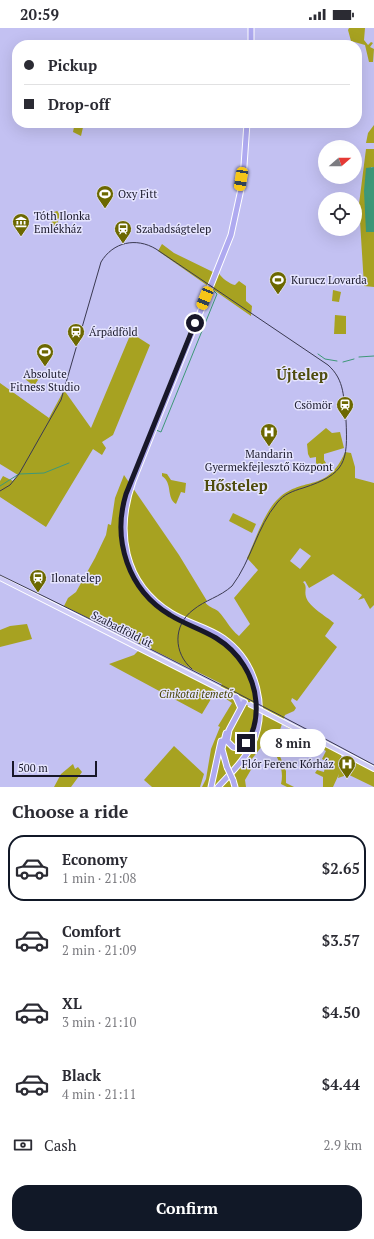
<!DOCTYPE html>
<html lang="en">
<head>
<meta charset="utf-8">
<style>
  :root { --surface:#fff; --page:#f2f2f3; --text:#2b2b33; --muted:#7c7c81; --line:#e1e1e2; --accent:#111827 }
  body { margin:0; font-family:"PT Serif",serif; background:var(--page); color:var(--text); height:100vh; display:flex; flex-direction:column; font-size:15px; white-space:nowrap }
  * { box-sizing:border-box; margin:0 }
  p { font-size:13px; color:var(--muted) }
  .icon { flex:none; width:22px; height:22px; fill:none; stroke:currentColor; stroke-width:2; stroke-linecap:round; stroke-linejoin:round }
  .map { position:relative; height:759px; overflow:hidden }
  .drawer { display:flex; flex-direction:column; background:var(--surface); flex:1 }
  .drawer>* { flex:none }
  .banner { position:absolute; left:12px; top:12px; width:350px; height:88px; border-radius:16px; box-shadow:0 4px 16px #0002; display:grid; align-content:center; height:88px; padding:0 12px; background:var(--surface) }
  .needle { width:26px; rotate:70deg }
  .buttons { position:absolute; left:318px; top:112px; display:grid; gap:8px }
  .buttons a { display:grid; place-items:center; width:44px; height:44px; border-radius:50%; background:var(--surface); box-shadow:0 4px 16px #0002; font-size:20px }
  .scale { position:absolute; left:12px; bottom:10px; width:85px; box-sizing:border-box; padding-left:4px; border:2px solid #181729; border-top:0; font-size:11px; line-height:14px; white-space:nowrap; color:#181729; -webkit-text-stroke:3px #e5e4fe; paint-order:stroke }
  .end { position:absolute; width:18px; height:18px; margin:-9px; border:5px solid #181729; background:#fff; box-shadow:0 0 0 2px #fff }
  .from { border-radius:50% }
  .bubble { position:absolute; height:28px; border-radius:14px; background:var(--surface); box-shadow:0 4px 16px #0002; font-size:13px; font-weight:700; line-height:28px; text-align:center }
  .car { position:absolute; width:12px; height:24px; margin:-12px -6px; border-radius:5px; box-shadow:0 0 3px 1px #0007; background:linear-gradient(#f5c518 24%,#345 0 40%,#f5c518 0 76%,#345 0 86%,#f5c518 0) }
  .banner b { display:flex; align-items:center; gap:14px; height:38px; font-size:15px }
  .banner b+b { border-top:1px solid var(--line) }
  .banner i { width:10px; height:10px; background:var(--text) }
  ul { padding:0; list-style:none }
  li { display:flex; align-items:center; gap:12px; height:66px; margin:0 8px 6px; padding:0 4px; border:2px solid transparent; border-radius:16px }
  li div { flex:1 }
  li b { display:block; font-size:15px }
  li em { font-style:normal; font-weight:700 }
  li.on { border-color:var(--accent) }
  li>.icon { width:36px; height:36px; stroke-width:1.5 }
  h2 { padding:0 12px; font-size:18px; line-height:48px }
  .pay { display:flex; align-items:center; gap:10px; height:44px; padding:0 12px; font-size:15px }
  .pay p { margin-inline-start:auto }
  .primary-button { display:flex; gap:8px; margin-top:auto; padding:8px 12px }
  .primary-button a { flex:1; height:46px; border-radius:16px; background:var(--accent); color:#fff; font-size:16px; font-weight:700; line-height:46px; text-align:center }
  .status { display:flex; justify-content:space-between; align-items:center; height:28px; padding:0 20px; background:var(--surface); direction:ltr }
  .status svg { height:11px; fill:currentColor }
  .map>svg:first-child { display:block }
</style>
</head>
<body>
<div class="status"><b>20:59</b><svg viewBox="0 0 49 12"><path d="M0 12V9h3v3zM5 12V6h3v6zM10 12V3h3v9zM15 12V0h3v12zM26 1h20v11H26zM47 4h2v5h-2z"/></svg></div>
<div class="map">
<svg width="374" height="759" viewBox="0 0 374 759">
  <rect width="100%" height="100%" fill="#c3c1f2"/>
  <g fill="#a7a221" fill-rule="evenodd">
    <polygon points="349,0 365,0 364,12 368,17 371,14 373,15 370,19 374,21 373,34 369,34 365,17 351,13 348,2"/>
    <polygon points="71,95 84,95 81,108 73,104 74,99"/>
    <polygon points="374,97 374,115 366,115 368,105"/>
    <polygon points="366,121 374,121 374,139 371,139 366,204 374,204 374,259 364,258 359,176"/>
    <polygon points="57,183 60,185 57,198 53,199 51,197 54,184"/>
    <path d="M162,216L174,225L213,244L219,245C221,250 230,256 235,257L239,253L246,258V273L252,278L251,288L158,223Z"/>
    <polygon points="333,262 341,264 339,274 332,273"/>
    <polygon points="335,287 346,288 346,306 334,306"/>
    <polygon points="131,305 150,317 113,407 102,414 106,420 102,427 93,421 46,499 0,469 0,453 3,448 13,453 18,447 0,436 0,355 49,390 64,362 91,400"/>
    <polygon points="32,343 40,349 34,358 25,351"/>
    <polygon points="326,400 332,405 340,404 344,420 324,426 324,432 326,435 321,440 316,435 316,429 310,430 308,426 307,416"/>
    <path d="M345,424L351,425L355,439V450L374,455V577L370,581L364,570L358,572L362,567L333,546L309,560L305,553L303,554C308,559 304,562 306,569C309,579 326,588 334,595L325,608L337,619L297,673L292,670L291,673L296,680L294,683L285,687L282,695L333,722L341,727L342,731L350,732L374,743V759L341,743L347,747L338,750L339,746L333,759H323V749L315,745L317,742L324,744L326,733L322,731L326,723L282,696L276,713L279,726L286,743V755L294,759H287L281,756C285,740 276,725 266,713L247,737L252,740L245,752L246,759H202L206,751L211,721L220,699L218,698L232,675L216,664L222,656L64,578L68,570L76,564L95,530L106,507L108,496L111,497L115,470L124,447L179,527L207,573L205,574C208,579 214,580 218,583C226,591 229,600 239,608L250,596L234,570L258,542L247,530C255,513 265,482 279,470C303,448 328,465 345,424ZM300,520L311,528L300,541L290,533Z"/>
    <path d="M162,445L167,446L171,452L186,455L185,465L181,464L176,476C166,470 173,455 162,448Z"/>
    <polygon points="233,485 256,496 252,505 229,493"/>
    <polygon points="27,596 32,611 0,619 0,602 10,598"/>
    <polygon points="139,622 217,661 202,686 109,636 134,627"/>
    <polygon points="174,718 204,746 200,759 152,759 144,752"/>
    <polygon points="73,736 75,741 78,739 82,744 71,759 54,759 61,746"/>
  </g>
  <polygon fill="#3e9878" points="374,139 374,204 366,204 364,163 366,140"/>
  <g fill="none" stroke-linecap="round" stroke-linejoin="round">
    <g stroke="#3e9878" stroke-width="1">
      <polyline points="318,326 325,331 337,333"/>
      <polyline points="359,329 374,328"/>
      <polyline points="343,334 354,331"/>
      <polyline points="156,402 161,404 217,266 214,263"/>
      <polyline points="0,458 19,446 44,445 69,435"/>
    </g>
    <defs>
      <g id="major">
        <polyline points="0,550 245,674"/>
        <polyline points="268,686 374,741"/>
      </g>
      <g id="highway">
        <polyline points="251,17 251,0"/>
        <polyline points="236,669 240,678"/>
        <path d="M244,674L229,702L227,713L233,719C244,722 248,713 253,704"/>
        <polyline points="226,705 222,721 227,739"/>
        <polyline points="233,752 235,759"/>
        <polyline points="211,759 221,713"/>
        <path d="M218,759C230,746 243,734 251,719C269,682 257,634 223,610C207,599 187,595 171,585C123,555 115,503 133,453L231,207L243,152L247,95"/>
      </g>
    </defs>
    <use href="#major" stroke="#fff" stroke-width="6"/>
    <use href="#highway" stroke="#fff" stroke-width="7"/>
    <use href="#major" stroke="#cfccf6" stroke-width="4"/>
    <use href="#highway" stroke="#afaaf0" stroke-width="5"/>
    <g stroke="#3a3951" stroke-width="1">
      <path d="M0,463L10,457L19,446L61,372L101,234C113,214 136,209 156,221L328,337C345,352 344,371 345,392"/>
      <path d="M0,547C126,608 251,671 374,737"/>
      <path d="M192,641C173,625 173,597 193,582C205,572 220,569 232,558C251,533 257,499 277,475C284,466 293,463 303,460C346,446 348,434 346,392"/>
    </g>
    <defs>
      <polyline id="major-bridge" points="249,676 268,686"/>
      <polyline id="highway-bridge" points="227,739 233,752"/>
    </defs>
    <use href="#major-bridge" stroke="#fff" stroke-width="6" stroke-linecap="butt"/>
    <use href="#highway-bridge" stroke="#fff" stroke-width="7" stroke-linecap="butt"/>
    <use href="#major-bridge" stroke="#cfccf6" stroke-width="4"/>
    <use href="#highway-bridge" stroke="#afaaf0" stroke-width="5"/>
  </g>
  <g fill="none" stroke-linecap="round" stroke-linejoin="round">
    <path stroke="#181729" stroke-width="5" d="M195,295L126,466C112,512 128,562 170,587C184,596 201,601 216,610C239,624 254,648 256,674C257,688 255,703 246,715"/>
  </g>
  <defs>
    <symbol id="stadium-pin" viewBox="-11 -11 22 30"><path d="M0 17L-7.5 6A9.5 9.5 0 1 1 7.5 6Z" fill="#6c6800" stroke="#e5e4fe"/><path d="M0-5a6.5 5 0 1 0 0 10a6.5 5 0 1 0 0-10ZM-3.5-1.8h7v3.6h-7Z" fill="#fff"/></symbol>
    <symbol id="museum-pin" viewBox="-11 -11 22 30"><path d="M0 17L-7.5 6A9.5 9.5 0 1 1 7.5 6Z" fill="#6c6800" stroke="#e5e4fe"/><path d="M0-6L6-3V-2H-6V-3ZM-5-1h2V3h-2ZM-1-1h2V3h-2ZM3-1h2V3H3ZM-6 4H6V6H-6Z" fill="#fff"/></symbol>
    <symbol id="station-pin" viewBox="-11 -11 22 30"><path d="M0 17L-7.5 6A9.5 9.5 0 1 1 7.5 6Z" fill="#6c6800" stroke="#e5e4fe"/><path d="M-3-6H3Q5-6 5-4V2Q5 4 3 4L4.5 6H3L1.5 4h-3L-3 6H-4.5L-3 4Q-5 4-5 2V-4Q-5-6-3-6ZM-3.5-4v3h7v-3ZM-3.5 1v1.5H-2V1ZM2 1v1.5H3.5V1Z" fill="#fff"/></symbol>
    <symbol id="hospital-pin" viewBox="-11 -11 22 30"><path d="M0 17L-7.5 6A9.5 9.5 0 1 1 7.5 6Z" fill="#6c6800" stroke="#e5e4fe"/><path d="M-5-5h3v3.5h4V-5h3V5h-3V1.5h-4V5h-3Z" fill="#fff"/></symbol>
  </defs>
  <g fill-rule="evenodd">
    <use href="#stadium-pin" x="95" y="156" width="20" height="27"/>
    <use href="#museum-pin" x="11" y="184" width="20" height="27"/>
    <use href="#station-pin" x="113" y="191" width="20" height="27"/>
    <use href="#stadium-pin" x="268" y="242" width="20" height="27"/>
    <use href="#station-pin" x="66" y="294" width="20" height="27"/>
    <use href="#stadium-pin" x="35" y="314" width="20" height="27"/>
    <use href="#station-pin" x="335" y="367" width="20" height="27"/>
    <use href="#hospital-pin" x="259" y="394" width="20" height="27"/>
    <use href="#station-pin" x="28" y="540" width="20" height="27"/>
    <use href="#hospital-pin" x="337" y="726" width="20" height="27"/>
  </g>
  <g text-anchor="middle" stroke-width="3" stroke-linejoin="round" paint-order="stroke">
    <g font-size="11" fill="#181729" stroke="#e5e4fe" text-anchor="start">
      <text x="118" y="170">Oxy Fitt</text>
      <text x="34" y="192">Tóth Ilonka<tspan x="34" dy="13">Emlékház</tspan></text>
      <text x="136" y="205">Szabadságtelep</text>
      <text x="291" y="256">Kurucz Lovarda</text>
      <text x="89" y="308">Árpádföld</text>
      <text x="45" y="350" text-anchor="middle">Absolute<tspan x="45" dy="13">Fitness Studio</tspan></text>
      <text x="332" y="381" text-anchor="end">Csömör</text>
      <text x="269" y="430" text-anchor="middle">Mandarin<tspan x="269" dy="13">Gyermekfejlesztő Központ</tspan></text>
      <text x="51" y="554">Ilonatelep</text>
      <text x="334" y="740" text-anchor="end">Flór Ferenc Kórház</text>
    </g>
    <g font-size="11" fill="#181729" stroke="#e5e4fe">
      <text transform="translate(122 601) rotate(27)" y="4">Szabadföld út</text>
    </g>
    <g font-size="11" font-style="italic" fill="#474405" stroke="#e5e4fe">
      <text x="196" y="670">Cinkotai temető</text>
    </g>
    <g font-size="15" font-weight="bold" fill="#4f4c0d" stroke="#e5e4fe">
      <text x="302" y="352">Újtelep</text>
      <text x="236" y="463">Hőstelep</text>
    </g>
  </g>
</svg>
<div class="buttons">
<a><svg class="needle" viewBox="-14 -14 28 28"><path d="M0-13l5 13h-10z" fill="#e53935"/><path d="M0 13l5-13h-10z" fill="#7c7c81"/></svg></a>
<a><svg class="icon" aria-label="locate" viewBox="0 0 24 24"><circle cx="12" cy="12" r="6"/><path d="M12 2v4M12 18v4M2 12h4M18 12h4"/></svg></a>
</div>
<div class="scale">500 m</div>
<i class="end from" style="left:195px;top:295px"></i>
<i class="end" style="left:246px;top:715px"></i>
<div class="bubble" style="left:260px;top:701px;width:66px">8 min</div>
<i class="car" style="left:241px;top:151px;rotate:189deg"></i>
<i class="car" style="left:205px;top:270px;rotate:202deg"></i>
<div class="banner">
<b><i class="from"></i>Pickup</b>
<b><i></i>Drop-off</b>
</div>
</div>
<section class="drawer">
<h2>Choose a ride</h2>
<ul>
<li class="on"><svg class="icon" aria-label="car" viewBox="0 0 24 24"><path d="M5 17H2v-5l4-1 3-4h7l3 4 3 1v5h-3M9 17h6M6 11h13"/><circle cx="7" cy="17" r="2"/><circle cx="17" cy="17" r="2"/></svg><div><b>Economy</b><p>1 min · 21:08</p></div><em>$2.65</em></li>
<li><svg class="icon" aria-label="car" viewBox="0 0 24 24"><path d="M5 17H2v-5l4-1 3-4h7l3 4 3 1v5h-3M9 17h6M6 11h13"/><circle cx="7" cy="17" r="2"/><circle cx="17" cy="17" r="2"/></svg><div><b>Comfort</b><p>2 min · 21:09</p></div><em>$3.57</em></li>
<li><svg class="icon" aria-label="car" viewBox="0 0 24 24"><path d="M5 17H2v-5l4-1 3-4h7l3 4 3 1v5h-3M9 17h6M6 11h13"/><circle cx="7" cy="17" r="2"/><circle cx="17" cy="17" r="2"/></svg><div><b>XL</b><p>3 min · 21:10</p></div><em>$4.50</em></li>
<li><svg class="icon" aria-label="car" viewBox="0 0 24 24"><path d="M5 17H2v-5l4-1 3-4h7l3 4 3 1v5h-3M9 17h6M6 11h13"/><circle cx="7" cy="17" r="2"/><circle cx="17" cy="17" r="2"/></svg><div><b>Black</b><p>4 min · 21:11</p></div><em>$4.44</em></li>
</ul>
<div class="pay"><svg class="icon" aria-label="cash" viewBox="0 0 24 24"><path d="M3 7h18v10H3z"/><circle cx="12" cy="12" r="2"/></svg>Cash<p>2.9 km</p></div>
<div class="primary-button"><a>Confirm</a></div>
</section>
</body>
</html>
